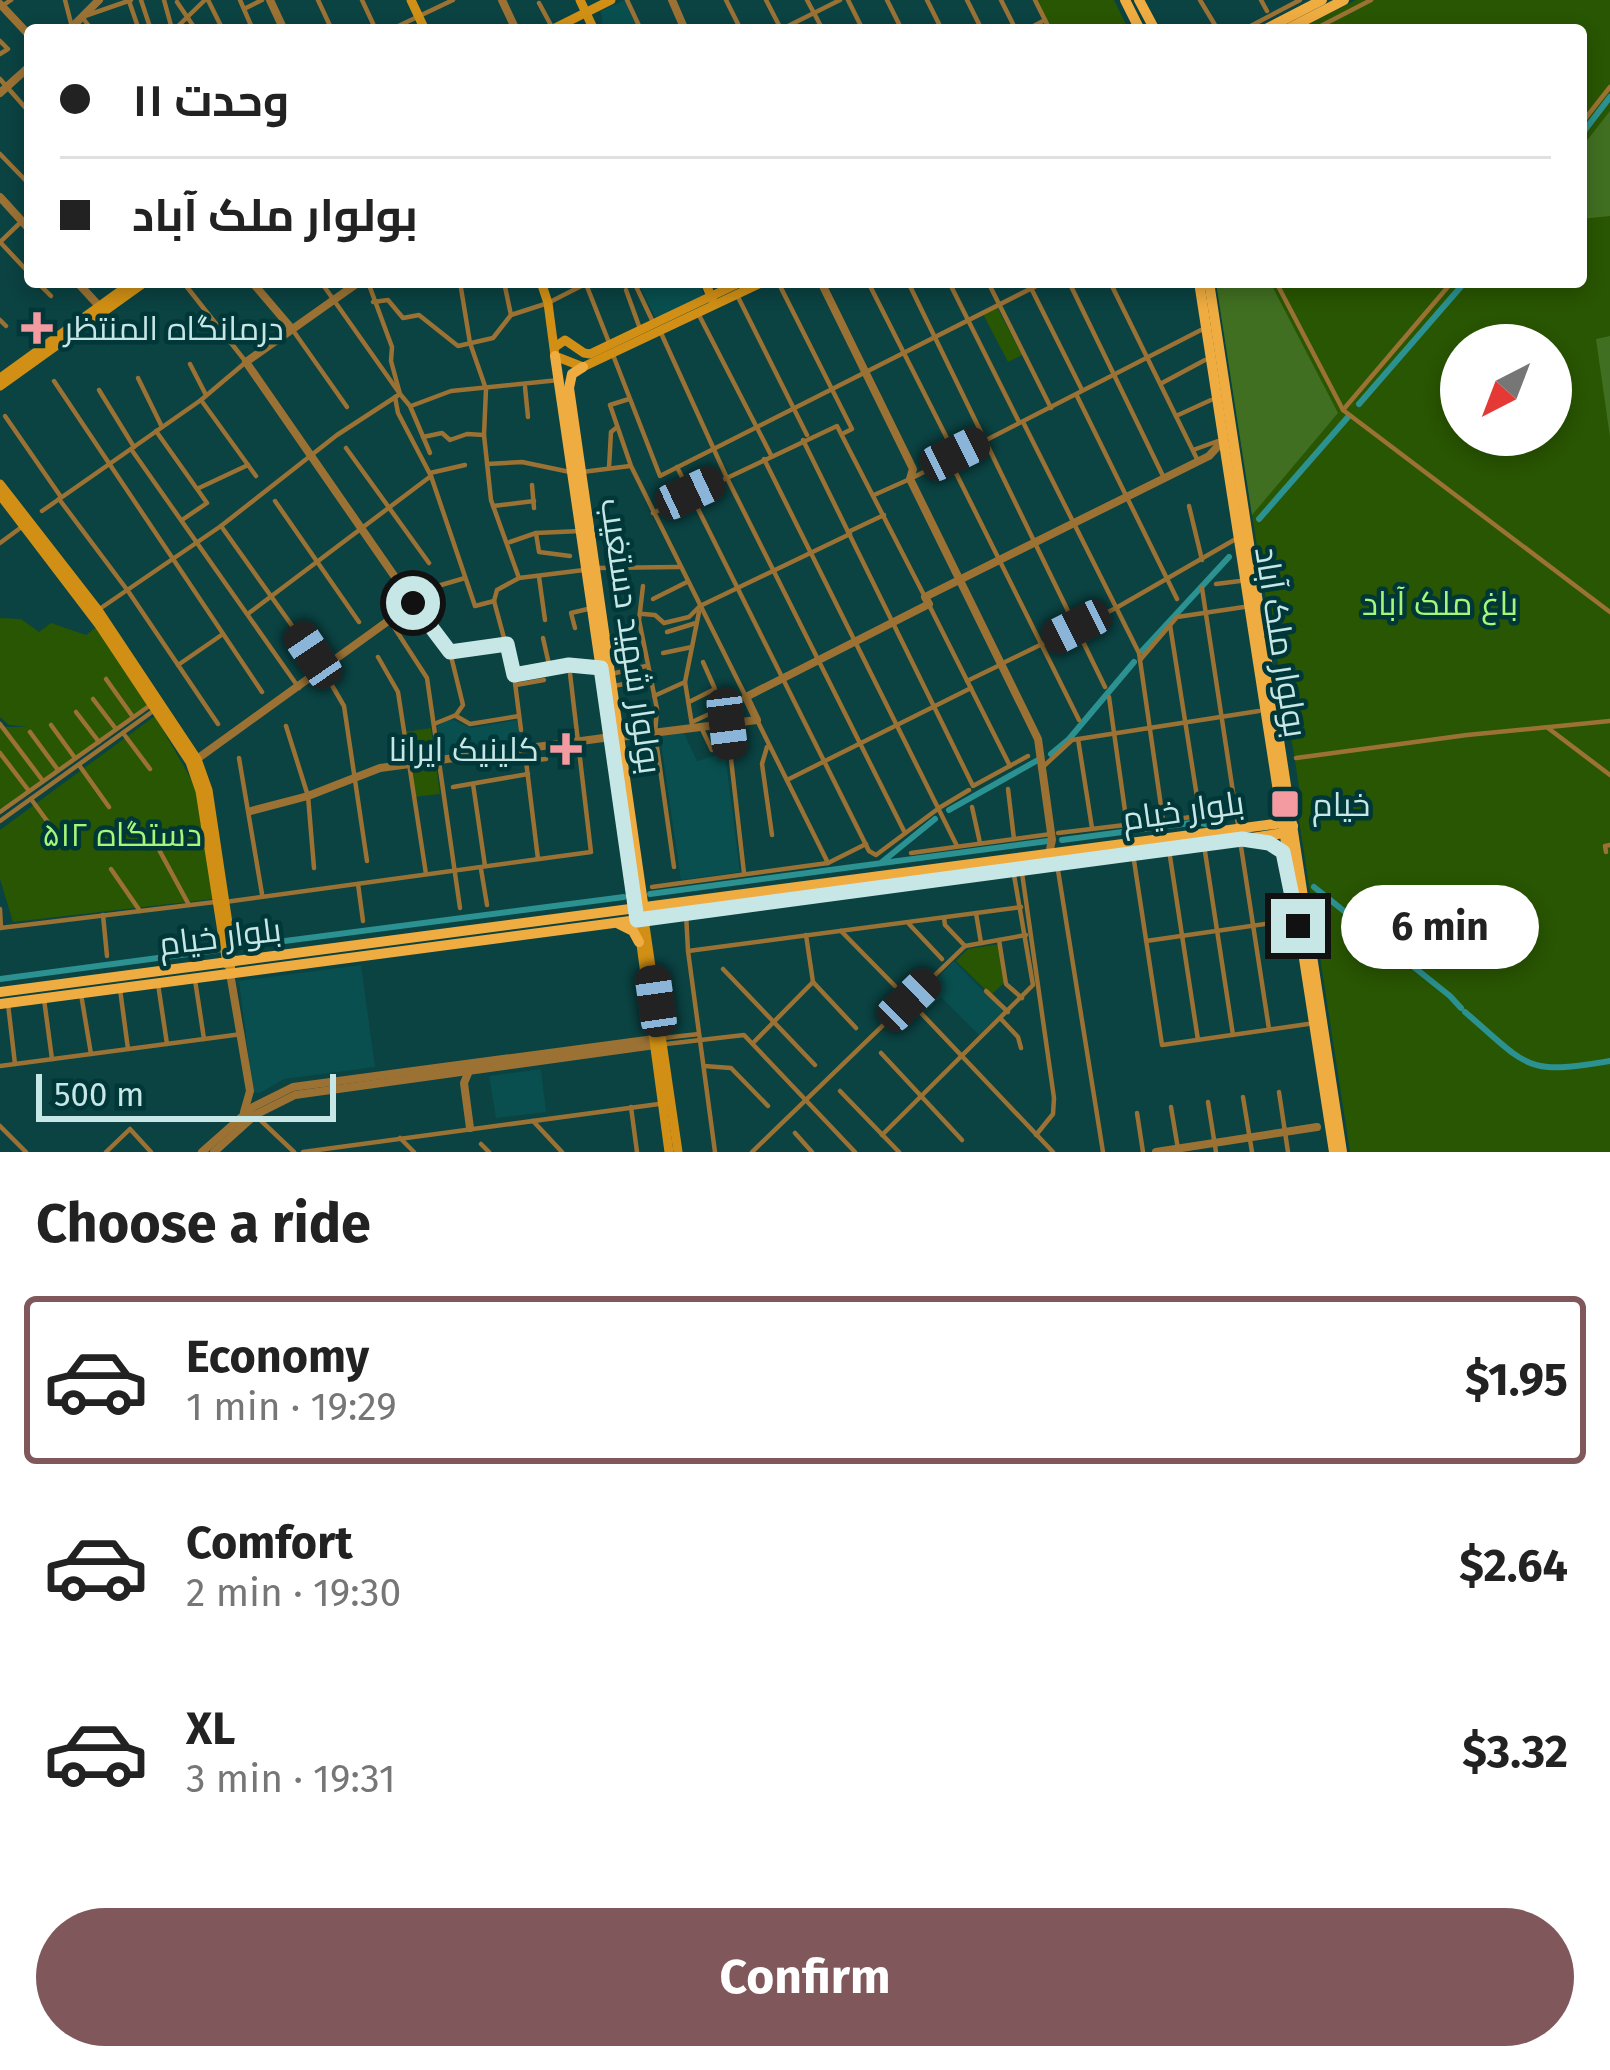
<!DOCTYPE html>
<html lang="en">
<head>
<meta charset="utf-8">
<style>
  :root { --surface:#fff; --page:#f6f6f6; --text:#222; --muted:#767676; --line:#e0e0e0; --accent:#80585b }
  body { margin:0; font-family:"Fira Sans",Cairo,sans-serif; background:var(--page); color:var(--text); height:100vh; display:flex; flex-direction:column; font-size:45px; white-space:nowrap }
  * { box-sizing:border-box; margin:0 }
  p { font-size:39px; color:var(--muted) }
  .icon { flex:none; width:66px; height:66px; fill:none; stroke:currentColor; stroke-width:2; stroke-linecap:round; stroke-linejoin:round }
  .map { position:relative; height:1152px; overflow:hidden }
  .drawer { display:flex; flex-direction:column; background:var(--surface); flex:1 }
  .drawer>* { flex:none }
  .hud { position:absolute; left:24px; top:24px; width:1563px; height:264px; border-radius:12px; box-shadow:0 6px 18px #0003; display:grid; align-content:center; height:264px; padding:0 36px; background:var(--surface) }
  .needle { width:78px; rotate:222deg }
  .fabs { position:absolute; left:1440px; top:324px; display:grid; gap:24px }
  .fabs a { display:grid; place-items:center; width:132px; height:132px; border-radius:50%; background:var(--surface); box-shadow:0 6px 18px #0003; font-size:60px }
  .scale { position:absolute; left:36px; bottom:30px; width:300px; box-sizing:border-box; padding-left:12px; border:6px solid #c7e7e7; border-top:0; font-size:33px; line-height:42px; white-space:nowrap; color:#c7e7e7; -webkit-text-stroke:9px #003738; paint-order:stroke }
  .end { position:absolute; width:54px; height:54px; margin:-27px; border:15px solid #c7e7e7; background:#111; box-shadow:0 0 0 6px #111 }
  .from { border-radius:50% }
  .bubble { position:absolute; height:84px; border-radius:42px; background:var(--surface); box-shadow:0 6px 18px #0003; font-size:39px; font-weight:700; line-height:84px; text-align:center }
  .car { position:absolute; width:36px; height:72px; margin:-36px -18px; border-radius:15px; box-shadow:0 0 9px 3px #0007; background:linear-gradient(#222 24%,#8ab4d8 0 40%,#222 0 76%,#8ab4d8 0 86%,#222 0) }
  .hud b { display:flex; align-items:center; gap:42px; height:114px; font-size:45px }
  .hud b+b { border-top:3px solid var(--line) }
  .hud i { width:30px; height:30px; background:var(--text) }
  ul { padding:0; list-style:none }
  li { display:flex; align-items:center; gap:36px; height:168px; margin:0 24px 18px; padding:0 12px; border:6px solid transparent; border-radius:12px }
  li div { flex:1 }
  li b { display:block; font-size:45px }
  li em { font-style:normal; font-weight:700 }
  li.active { border-color:var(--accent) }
  li>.icon { width:108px; height:108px; stroke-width:1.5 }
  h2 { padding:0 36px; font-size:54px; line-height:144px }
  .primary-button { display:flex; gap:24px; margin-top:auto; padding:24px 36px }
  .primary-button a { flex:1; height:138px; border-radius:72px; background:var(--accent); color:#fff; font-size:48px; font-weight:700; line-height:138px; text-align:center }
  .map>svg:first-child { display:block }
</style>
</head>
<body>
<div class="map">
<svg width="1610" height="1152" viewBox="0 0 1610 1152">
  <rect width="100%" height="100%" fill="#0b4242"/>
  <g fill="#094f4f">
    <polygon points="625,0 638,30 603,30 601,11"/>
    <polygon points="638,282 698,282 704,296 656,319"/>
    <polygon points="451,719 471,728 517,720 520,744 442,756 437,726"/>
    <polygon points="684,733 697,761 725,753 740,872 681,880 660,736"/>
    <polygon points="954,961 1003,1011 979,1035 941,997 926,1011 915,1000"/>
    <polygon points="361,965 375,1067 284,1079 260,1093 253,1092 239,981"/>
    <polygon points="541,1069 546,1112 496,1118 489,1076"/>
  </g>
  <g fill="#295602" fill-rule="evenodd">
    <polygon points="1037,0 1114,0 1129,30 1052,30"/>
    <path d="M1356,0H1610V1152H1350L1299,820L1302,807L1294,754L1262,576L1264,564L1259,559L1216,282H1581V30H1298ZM1461,345H1551V435H1461Z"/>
    <polygon points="997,307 1022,355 1008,362 983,314"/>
    <polygon points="0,618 21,619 39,632 51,623 86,635 99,625 152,704 0,809 0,727 28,727 9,725 0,717"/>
    <polygon points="155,716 195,786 213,899 13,922 0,879 0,830"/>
    <polygon points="431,728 440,794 414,797 405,732"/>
    <polygon points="1001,944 1005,982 991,995 956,961 968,949"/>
  </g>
  <g fill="#406f21">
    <polygon points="1610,111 1610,216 1581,219 1581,148"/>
    <polygon points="1216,282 1270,282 1338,413 1252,515"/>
    <polygon points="1610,336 1610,437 1596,339"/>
  </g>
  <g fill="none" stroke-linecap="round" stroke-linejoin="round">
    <g stroke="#2b9191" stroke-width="6">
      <polyline points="1581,135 1610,97"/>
      <polyline points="1359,404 1465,282"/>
      <polyline points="1259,519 1348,417"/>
      <polyline points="1142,651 1229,557"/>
      <polyline points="1051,754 1069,739 1134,662"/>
      <polyline points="949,810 1038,760"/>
      <polyline points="1062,840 1198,822 1208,825"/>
      <polyline points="882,862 935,819"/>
      <polyline points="1314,887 1450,996 1461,1008"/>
      <polyline points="650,894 1048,841"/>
      <polyline points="239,947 624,897"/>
      <polyline points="0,979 218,950"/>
      <path d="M1465,1012C1528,1066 1524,1076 1610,1061"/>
    </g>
    <g stroke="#9b7234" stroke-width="4.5">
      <polyline points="65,0 72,27"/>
      <polyline points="141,0 151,30"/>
      <polyline points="164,0 172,29"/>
      <polyline points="208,0 223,30"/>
      <polyline points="240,0 253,30"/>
      <polyline points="318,0 332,30"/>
      <polyline points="362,0 376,30"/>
      <polyline points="627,0 641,30"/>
      <polyline points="726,0 741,30"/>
      <polyline points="766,0 780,27"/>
      <polyline points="807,0 823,30"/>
      <polyline points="848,0 863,30"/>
      <polyline points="887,0 902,30"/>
      <polyline points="927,0 942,30"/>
      <polyline points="967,0 982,30"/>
      <polyline points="1001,0 1016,30"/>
      <polyline points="1035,0 1050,30"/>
      <polyline points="1200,0 1218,30"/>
      <polyline points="1261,0 1267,11"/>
      <polyline points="129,1 139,30"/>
      <polyline points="177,2 196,30"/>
      <polyline points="539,3 553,29"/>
      <polyline points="5,4 11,0"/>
      <polyline points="246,8 262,0"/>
      <polyline points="92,30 82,17 131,0"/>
      <polyline points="174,30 205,0"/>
      <polyline points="390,30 453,0"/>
      <polyline points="780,30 840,0"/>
      <polyline points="1026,30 1045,20"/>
      <polyline points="1243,30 1300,0"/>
      <polyline points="1313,30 1371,0"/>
      <polyline points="0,41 8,49 0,54"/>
      <polyline points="0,79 30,113"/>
      <polyline points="1581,124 1610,87"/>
      <polyline points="0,154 30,185"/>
      <polyline points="0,242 30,274"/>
      <polyline points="0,242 22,221"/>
      <polyline points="37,282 51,296"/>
      <polyline points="118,282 120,285"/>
      <polyline points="368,282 392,347 391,361 400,394 410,406 430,453"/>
      <polyline points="460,282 470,343 486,389 484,435 491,500 519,578"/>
      <polyline points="504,282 511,315"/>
      <polyline points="634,282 652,320"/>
      <polyline points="778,282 852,429 844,433"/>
      <polyline points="868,282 955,454"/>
      <polyline points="908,282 1105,687"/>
      <polyline points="949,282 1019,422"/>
      <polyline points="988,282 1051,408"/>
      <polyline points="1028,282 1082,390"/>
      <polyline points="1069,282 1164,478"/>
      <polyline points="1110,282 1198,461"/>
      <polyline points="1276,282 1343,410 1610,612"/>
      <polyline points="586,284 610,345"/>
      <polyline points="626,290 639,326"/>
      <polyline points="737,295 807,435"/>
      <polyline points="373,302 388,300 403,318 419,315 458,346 493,338 511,315 548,303 589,282"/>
      <polyline points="700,317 771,455"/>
      <polyline points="0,320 6,326"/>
      <polyline points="292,329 347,407"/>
      <polyline points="661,333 726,476 905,833"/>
      <polyline points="613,355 660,476 1044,282"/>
      <polyline points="190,364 206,395"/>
      <polyline points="138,378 162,427"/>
      <polyline points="54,381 262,692"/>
      <polyline points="1162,383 1205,360"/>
      <polyline points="525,387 528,417"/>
      <polyline points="99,390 134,447"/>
      <polyline points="1077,396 1177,599"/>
      <polyline points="395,397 398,413 431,476 475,606 494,601"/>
      <polyline points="629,399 610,405 631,466 746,697 692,722"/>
      <polyline points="201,400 256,476"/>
      <polyline points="411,406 451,391 559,380"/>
      <polyline points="1343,410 1452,282"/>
      <polyline points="5,416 61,497"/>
      <polyline points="1176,416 1211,400"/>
      <polyline points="1023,422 1139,653 1163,820"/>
      <polyline points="156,431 207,503 182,520"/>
      <polyline points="423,437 442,433 450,440 467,434 484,435"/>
      <polyline points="803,440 973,786 1028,756"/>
      <polyline points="346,448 429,563"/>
      <polyline points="131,449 299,688"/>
      <polyline points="1193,450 1218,441"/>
      <polyline points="948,457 1079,720"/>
      <polyline points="764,459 957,846"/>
      <polyline points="487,464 522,462 570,472"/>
      <polyline points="677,467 869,851 876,855 939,808 969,790"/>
      <polyline points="609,468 611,432 616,428"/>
      <polyline points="582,472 630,466"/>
      <polyline points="430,473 465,465"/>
      <polyline points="914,477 1201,330"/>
      <polyline points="532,485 534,508"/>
      <polyline points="199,488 248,465"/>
      <polyline points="874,495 910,479"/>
      <polyline points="59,499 128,591 218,724"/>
      <polyline points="275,501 359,622"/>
      <polyline points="493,506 534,501"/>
      <polyline points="1189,506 1202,560"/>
      <polyline points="42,511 201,400 246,362 183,282"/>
      <polyline points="653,513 837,426 925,597"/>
      <polyline points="221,526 313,655"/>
      <polyline points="848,532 884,515"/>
      <polyline points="536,533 539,552 570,556"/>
      <polyline points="510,542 536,533 581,531"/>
      <polyline points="0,543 23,526"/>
      <polyline points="595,568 679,567"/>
      <polyline points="539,577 545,620"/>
      <polyline points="1216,584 1240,581"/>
      <polyline points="643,586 639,620 657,709 655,733 674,867"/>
      <polyline points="1202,588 1238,825"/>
      <polyline points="653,599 687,582"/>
      <polyline points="494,601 514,675 521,730"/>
      <polyline points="494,601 497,590 519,578 584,570"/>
      <polyline points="929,605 1010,766"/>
      <polyline points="98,610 221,526 337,435 400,394 321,282"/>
      <polyline points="249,613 431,476"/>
      <polyline points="643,614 655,615 664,623 689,617 700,606 850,534"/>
      <polyline points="390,621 427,678 460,908"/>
      <polyline points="575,628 571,613 592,608"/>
      <polyline points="667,632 696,623"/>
      <polyline points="543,638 550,669"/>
      <polyline points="450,652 507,644"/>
      <polyline points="663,653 692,647"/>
      <polyline points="378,657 398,692 426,874"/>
      <polyline points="1140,660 1177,617 1244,607"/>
      <polyline points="1005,662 1116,608 1234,540"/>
      <polyline points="178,665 223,634"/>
      <polyline points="323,670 344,706 367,861"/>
      <polyline points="611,674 646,666"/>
      <polyline points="514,675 569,665 601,667"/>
      <polyline points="106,679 133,717"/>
      <polyline points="967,681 1000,665"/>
      <polyline points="516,685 544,680"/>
      <polyline points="613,686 630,683"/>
      <polyline points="654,696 685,682"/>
      <polyline points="1109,697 1127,825"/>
      <polyline points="93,699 116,729"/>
      <polyline points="689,702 715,689 703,662"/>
      <polyline points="76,712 99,742"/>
      <polyline points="456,716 470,724 519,716"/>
      <polyline points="757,720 828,863"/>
      <polyline points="0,724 43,781"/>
      <polyline points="434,724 456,715 463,705 450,652 413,603 441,585 465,578"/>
      <polyline points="727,724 744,873"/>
      <polyline points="51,725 75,758"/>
      <polyline points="692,725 685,682 699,612"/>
      <polyline points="286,726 308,796 314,868"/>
      <polyline points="701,727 712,750"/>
      <polyline points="1548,728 1610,775"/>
      <polyline points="30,732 58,770"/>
      <polyline points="123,733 150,769"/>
      <polyline points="1078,739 1092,828"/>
      <polyline points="767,747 762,764 772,835"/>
      <polyline points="0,753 29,791"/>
      <polyline points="239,758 262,894"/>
      <polyline points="1296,758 1467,735 1610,721"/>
      <polyline points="79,765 109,807"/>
      <polyline points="1045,765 1072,740 1259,711"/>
      <polyline points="787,780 971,688"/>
      <polyline points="473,784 485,866"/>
      <polyline points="453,787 528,774"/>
      <polyline points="1008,789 1014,839"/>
      <polyline points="31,799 53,829"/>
      <polyline points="972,807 980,843"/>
      <polyline points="0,812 152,704"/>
      <polyline points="0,821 156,709"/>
      <polyline points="1058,833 1200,816 1170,625"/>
      <polyline points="1240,840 1269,1029"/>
      <polyline points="1204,845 1233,1035"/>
      <polyline points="157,846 189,905"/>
      <polyline points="1169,850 1198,1040"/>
      <polyline points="1606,852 1605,846 1610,845"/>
      <polyline points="911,853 1051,834"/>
      <polyline points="1133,854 1162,1045 1308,1024"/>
      <polyline points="538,859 526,761 546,759"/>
      <polyline points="1057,864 1103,1152"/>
      <polyline points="111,869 140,911"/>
      <polyline points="481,869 487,905"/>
      <polyline points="1022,873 1054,1098 1053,1114 1036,1135"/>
      <polyline points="358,884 363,921"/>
      <polyline points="652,887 828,863 866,844"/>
      <polyline points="225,902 591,852 569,665"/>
      <polyline points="0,909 1,928"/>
      <polyline points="686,913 688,951 715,1152"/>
      <polyline points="976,913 981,943"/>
      <polyline points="103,915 107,956"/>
      <polyline points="944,918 945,925 965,946"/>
      <polyline points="909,924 942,959"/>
      <polyline points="0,928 215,902"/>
      <polyline points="841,931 895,986"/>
      <polyline points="806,935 813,982"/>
      <polyline points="999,940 1006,984 1022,998"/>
      <polyline points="1146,941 1293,920"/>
      <polyline points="688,951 1021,907"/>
      <polyline points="723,969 815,1065"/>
      <polyline points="195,980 204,1039"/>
      <polyline points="813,982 856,1028"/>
      <polyline points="158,984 167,1044"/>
      <polyline points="120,989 128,1049"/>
      <polyline points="986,991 1008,1012"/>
      <polyline points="81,994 91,1054"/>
      <polyline points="44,999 52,1059"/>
      <polyline points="8,1004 15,1064"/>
      <polyline points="921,1013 1053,1152"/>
      <polyline points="1001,1019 1018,1037 1021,1048"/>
      <polyline points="663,1038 699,1034"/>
      <polyline points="754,1042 813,982"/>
      <polyline points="666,1044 744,1035 855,1152"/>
      <polyline points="881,1053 962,1140"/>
      <polyline points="0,1066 242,1034"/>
      <polyline points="704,1066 731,1068 768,1106"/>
      <polyline points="840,1091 899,1152"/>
      <polyline points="1279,1092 1288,1152"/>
      <polyline points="1243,1097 1252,1152"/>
      <polyline points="1208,1102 1216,1152"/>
      <polyline points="631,1107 637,1152"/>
      <polyline points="1171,1107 1178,1149"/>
      <polyline points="1137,1113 1143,1152"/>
      <polyline points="255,1115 294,1152"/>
      <polyline points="533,1121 562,1152"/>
      <polyline points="0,1126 26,1152"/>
      <polyline points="795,1133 812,1152"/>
      <polyline points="882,1135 1033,985 1014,875"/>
      <polyline points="400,1138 414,1152"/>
      <polyline points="481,1144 489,1152"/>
      <polyline points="106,1152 130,1129 151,1152"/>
      <polyline points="303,1152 659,1104"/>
      <polyline points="752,1152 965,946 1026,935"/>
    </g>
    <g stroke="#9b7234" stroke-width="8">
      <polyline points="270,0 284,30"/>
      <polyline points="502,0 516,30"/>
      <polyline points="672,0 685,30"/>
      <polyline points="0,4 30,36"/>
      <polyline points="69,30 99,0"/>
      <polyline points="0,93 30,66"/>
      <polyline points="0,197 30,230"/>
      <polyline points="77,282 99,306"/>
      <polyline points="252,282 292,329"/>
      <polyline points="821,282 913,469 910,479 1038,739 1052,840 1049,854"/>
      <polyline points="620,737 757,720 746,697 929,604 925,597 1209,456 1219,445"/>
      <polyline points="197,759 413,603 246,362 359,282"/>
      <polyline points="251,811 308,796 380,768 611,737"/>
      <polyline points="230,973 250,1091 244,1112"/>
      <polyline points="469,1071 464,1083 470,1128"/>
      <polyline points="202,1152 253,1107 293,1087 654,1039"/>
      <polyline points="214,1152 255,1115 295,1095 655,1045"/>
      <polyline points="1156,1152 1317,1127"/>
    </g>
    <g stroke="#d19015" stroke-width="9">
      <polyline points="411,0 425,30"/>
      <polyline points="580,0 594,30"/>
      <polyline points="551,30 611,0"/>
      <polyline points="541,282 548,303 555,356 583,367 763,282"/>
      <polyline points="705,282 713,301"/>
      <polyline points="555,347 565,340 584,353 590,354 741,282"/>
      <polyline points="0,378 133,282"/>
      <polyline points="0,386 145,282"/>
      <polyline points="0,484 98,610 197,759 208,790 232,950 230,973"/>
      <polyline points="0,495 99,625 190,762 200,791 227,964"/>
      <polyline points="637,915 669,1152"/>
      <polyline points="644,919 678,1152"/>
    </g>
    <g stroke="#efac40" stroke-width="10">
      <polyline points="1125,0 1140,30"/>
      <polyline points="1139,0 1155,30"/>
      <polyline points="1264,30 1322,0"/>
      <polyline points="1286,30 1344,0"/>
      <polyline points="1199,282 1334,1152"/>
      <polyline points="1209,282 1342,1152"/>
      <polyline points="555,356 624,827"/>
      <polyline points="583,367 572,374 569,388 644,910"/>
      <polyline points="619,924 633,931 639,942"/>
      <polyline points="0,992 1282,823 1293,826"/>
      <polyline points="0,1004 1213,844 1284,833 1293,826"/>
    </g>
  </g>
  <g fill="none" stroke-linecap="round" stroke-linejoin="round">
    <polyline stroke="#c7e7e7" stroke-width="15" points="413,603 450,652 507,644 514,675 569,665 601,668 637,920 1242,839 1269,843 1283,852 1298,926"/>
  </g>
  <g fill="#f49aa1" stroke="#003738" stroke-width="4.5">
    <path d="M31 310h12v12h12v12h-12v12h-12v-12h-12v-12h12z"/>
    <path d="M560 731h12v12h12v12h-12v12h-12v-12h-12v-12h12z"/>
    <rect x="1270" y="789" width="30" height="30" rx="6"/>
  </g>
  <g text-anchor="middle" stroke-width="9" stroke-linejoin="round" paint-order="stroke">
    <g font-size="33" fill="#c7e7e7" stroke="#003738" text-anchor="start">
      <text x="64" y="340">درمانگاه المنتظر</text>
      <text x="539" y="761" text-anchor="end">کلینیک ایرانا</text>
      <text x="1312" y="816">خیام</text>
    </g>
    <g font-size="33" fill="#a6f777" stroke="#003738">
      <text x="1440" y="615">باغ ملک آباد</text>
      <text x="122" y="846">۵۱۲ دستگاه</text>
    </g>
    <g font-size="33" fill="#c7e7e7" stroke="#003738">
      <text transform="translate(632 636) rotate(82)" y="12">بولوار شهید دستغیب</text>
      <text transform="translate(1282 642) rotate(81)" y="12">بولوار ملک آباد</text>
      <text transform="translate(1183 810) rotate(-8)" y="12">بلوار خیام</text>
      <text transform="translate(220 936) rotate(-7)" y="12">بلوار خیام</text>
    </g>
  </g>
</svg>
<div class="fabs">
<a><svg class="needle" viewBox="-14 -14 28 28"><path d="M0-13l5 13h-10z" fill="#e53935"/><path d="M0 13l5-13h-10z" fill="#767676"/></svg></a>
</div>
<div class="scale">500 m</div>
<i class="end from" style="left:413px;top:603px"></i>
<i class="end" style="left:1298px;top:926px"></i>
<div class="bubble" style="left:1341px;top:885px;width:198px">6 min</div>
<i class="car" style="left:955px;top:454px;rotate:64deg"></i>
<i class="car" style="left:690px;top:493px;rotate:65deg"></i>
<i class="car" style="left:1076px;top:627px;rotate:243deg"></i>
<i class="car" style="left:313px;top:655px;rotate:326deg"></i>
<i class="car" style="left:727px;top:724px;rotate:173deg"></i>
<i class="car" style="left:909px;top:1000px;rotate:46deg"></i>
<i class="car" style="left:656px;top:1001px;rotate:352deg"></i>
<div class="hud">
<b><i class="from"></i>وحدت ۱۱</b>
<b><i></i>بولوار ملک آباد</b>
</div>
</div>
<section class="drawer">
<h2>Choose a ride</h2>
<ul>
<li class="active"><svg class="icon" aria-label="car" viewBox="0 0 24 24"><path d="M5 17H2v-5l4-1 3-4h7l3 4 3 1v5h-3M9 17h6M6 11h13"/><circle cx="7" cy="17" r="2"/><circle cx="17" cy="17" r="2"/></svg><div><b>Economy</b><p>1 min · 19:29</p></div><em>$1.95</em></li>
<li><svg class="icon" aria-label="car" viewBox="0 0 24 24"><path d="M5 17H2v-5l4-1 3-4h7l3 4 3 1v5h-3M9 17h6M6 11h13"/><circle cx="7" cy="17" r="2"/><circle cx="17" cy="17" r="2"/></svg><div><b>Comfort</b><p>2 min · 19:30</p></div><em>$2.64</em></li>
<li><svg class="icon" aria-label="car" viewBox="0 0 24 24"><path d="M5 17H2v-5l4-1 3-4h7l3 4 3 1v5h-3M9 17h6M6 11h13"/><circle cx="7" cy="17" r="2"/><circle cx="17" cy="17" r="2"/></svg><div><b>XL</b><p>3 min · 19:31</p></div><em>$3.32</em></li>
</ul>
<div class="primary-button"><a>Confirm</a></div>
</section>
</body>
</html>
